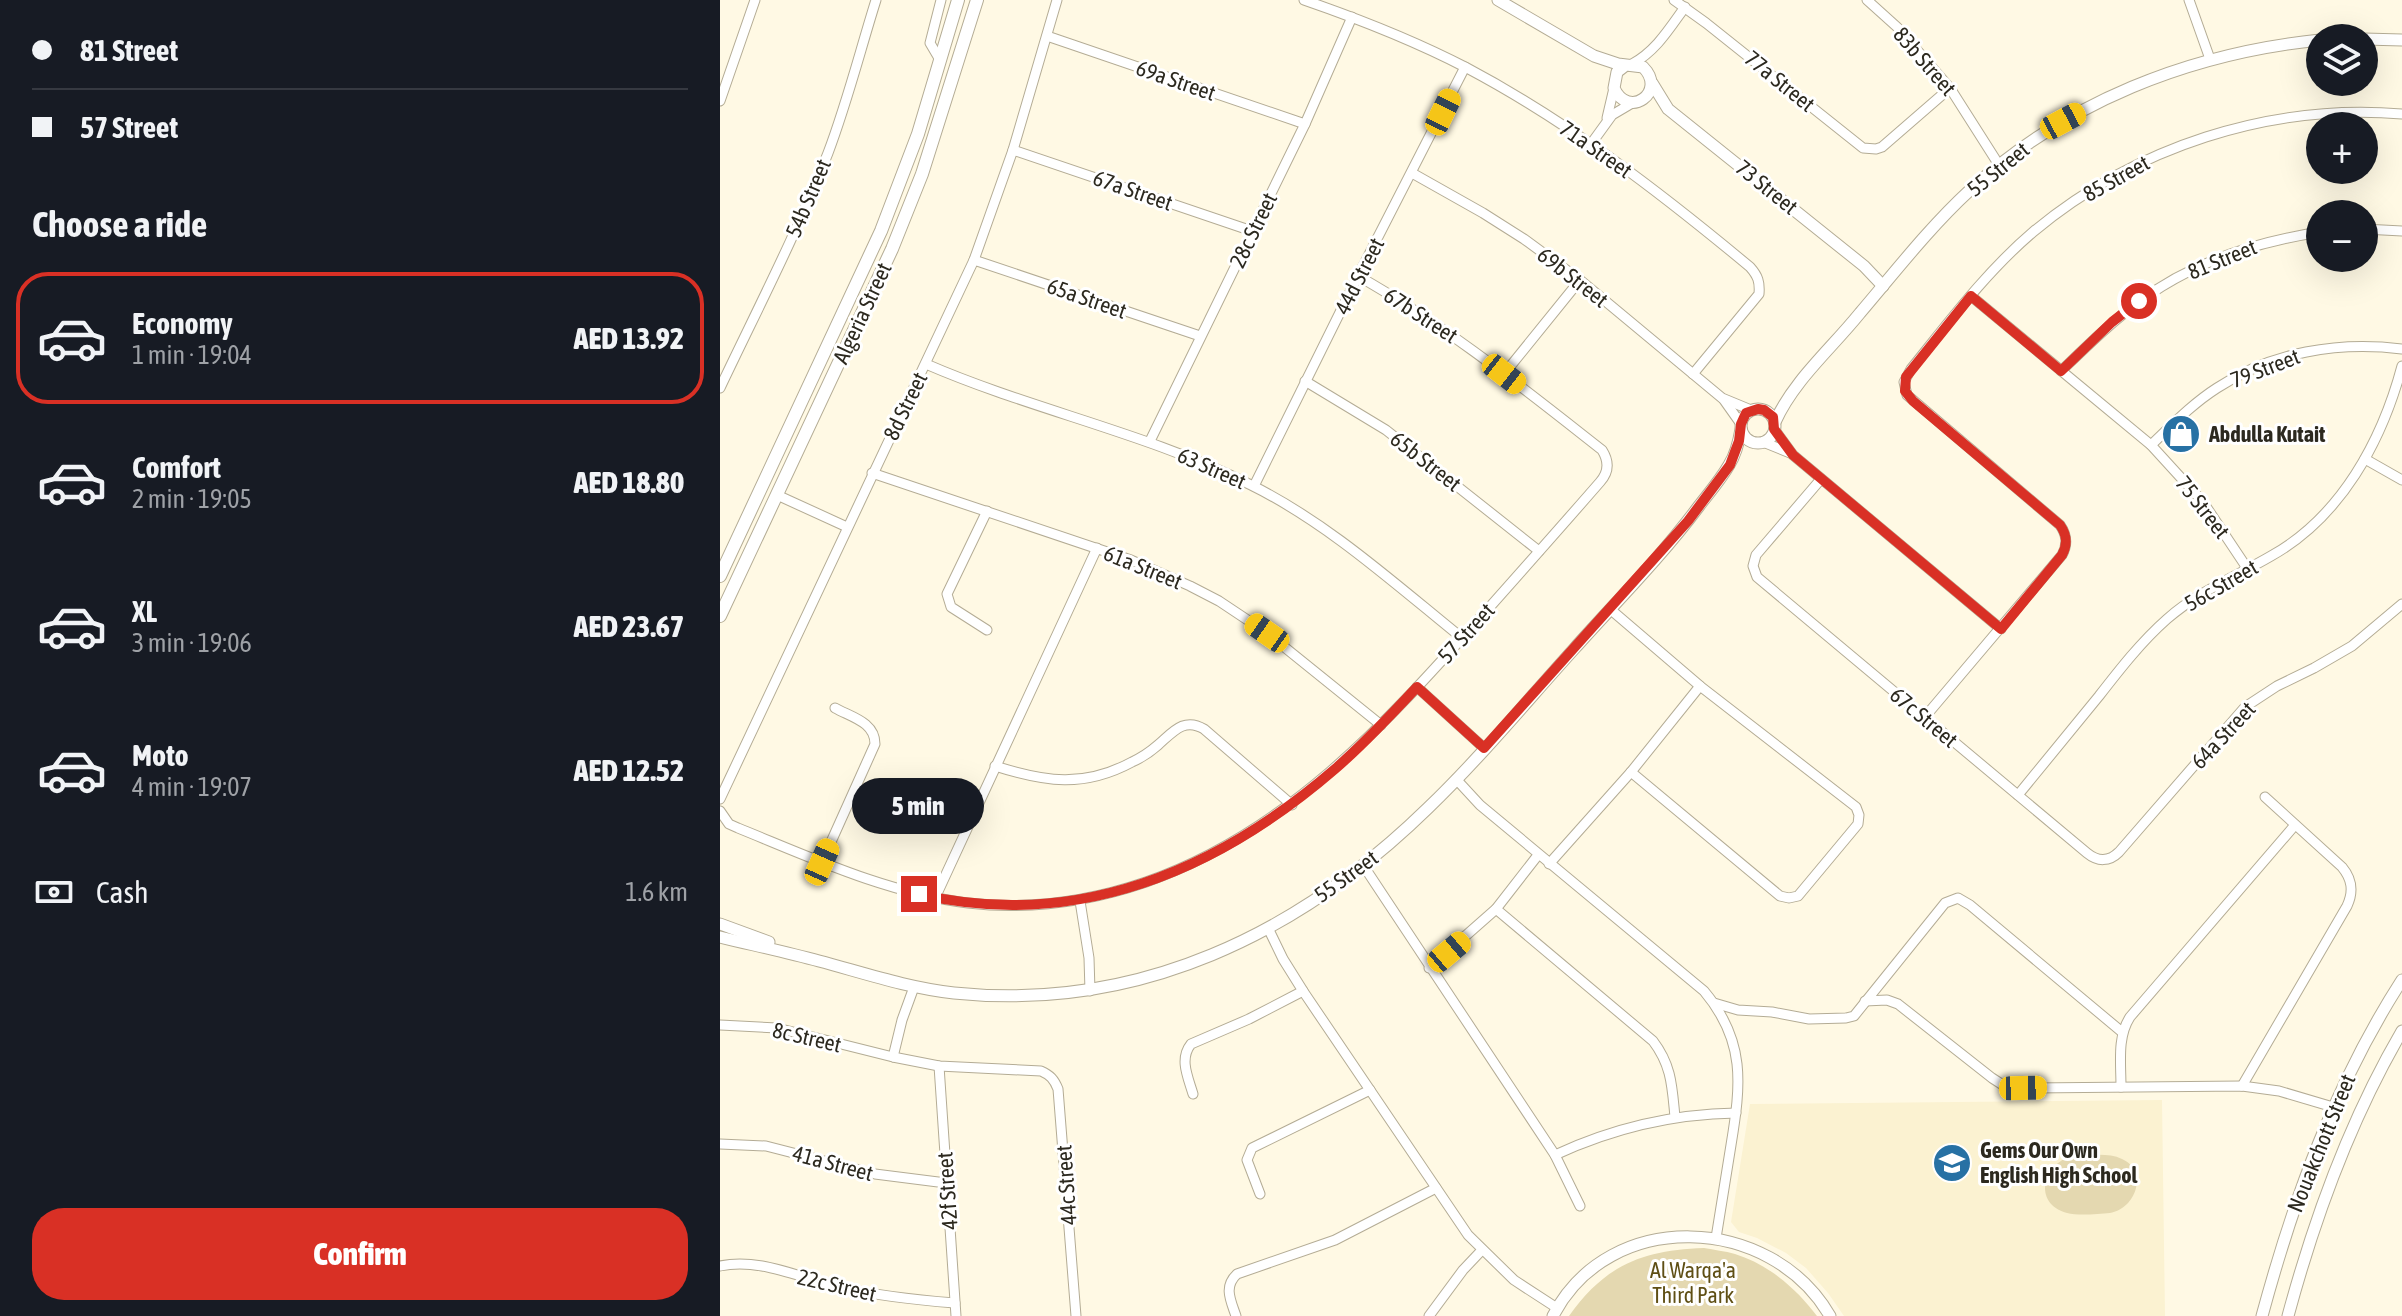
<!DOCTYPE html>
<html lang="en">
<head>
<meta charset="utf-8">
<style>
  :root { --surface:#171b24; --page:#20242c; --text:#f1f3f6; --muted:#9ea1a6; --line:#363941; --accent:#d93025 }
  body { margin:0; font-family:"Asap Condensed",sans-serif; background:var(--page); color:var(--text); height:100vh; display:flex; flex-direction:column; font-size:30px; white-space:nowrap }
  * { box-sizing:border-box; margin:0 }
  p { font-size:26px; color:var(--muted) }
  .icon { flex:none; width:44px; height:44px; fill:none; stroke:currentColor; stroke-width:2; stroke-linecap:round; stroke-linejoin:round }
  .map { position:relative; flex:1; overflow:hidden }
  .side { display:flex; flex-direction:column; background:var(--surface); width:720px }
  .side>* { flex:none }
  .top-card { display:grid; align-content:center; height:176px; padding:0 32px; background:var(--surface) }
  .buttons { position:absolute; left:1586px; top:24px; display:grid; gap:16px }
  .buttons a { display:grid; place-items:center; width:72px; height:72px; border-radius:50%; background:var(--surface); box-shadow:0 8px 32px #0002; font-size:40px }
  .end { position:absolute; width:36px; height:36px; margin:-18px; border:10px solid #d93025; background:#fff; box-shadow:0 0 0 4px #fff }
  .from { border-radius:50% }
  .bubble { position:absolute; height:56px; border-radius:28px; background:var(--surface); box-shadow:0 8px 32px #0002; font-size:26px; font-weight:800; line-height:56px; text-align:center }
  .car { position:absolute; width:24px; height:48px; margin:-24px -12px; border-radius:10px; box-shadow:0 0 6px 2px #0007; background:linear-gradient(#f5c518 24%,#345 0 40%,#f5c518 0 76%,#345 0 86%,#f5c518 0) }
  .top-card b { display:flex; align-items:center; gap:28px; height:76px; font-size:30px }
  .top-card b+b { border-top:2px solid var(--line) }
  .top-card i { width:20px; height:20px; background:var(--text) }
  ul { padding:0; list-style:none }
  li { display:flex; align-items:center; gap:24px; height:132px; margin:0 16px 12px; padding:0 16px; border:4px solid transparent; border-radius:32px }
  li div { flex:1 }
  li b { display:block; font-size:30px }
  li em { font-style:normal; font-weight:800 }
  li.on { border-color:var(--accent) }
  li>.icon { width:72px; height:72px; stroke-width:1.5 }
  h2 { padding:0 32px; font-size:36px; line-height:96px }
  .pay { display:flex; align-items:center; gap:20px; height:88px; padding:0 32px; font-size:30px }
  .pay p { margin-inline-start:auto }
  .primary-button { display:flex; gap:16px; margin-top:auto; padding:16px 32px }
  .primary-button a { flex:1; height:92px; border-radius:32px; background:var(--accent); color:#fff; font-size:32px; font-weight:800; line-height:92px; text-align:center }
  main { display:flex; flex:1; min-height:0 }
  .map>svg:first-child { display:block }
</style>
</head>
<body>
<main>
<section class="side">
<div class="top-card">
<b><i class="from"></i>81 Street</b>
<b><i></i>57 Street</b>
</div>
<h2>Choose a ride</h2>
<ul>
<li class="on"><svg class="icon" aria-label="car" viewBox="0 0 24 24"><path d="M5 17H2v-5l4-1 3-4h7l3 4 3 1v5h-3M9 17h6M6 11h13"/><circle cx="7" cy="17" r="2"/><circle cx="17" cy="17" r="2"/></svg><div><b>Economy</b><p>1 min · 19:04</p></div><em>AED 13.92</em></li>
<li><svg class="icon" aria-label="car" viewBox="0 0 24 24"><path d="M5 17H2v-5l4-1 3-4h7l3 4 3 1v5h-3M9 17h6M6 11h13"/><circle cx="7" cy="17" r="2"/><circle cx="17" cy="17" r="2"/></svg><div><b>Comfort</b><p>2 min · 19:05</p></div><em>AED 18.80</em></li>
<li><svg class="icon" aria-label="car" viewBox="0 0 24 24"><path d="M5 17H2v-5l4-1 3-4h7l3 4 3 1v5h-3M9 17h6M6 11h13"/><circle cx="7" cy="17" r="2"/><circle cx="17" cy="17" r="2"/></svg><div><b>XL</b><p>3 min · 19:06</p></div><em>AED 23.67</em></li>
<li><svg class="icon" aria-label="car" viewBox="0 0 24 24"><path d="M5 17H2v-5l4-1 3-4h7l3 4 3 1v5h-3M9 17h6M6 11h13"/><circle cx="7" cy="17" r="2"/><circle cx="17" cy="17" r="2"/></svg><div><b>Moto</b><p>4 min · 19:07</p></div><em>AED 12.52</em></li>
</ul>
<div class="pay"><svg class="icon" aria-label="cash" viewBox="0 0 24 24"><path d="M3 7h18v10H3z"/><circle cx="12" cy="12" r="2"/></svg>Cash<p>1.6 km</p></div>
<div class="primary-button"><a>Confirm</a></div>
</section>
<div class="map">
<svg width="1682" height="1316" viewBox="0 0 1682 1316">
  <rect width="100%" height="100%" fill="#fff9e4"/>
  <polygon fill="#fbf2d1" points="1442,1100 1445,1316 1124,1316 1108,1293 1086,1268 1066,1253 1037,1238 1019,1232 1011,1222 1030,1104"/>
  <g fill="#e4d8b0">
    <path d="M1352,1156C1368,1156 1387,1152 1402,1159C1429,1171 1416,1209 1390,1213C1378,1214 1358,1216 1347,1213C1312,1203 1323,1164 1352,1156Z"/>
    <path d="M984,1248C994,1250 1005,1251 1015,1254C1048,1264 1077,1289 1097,1316H849C885,1265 923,1250 984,1248Z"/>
  </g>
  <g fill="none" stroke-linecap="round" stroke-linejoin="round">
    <defs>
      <g id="minor">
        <path d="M584,0C639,19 695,41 747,68C849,122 941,193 1030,267C1038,276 1040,282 1039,294L973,374"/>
        <polyline points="954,0 986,23 1143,148 1156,149 1162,147 1230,88"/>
        <polyline points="1147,0 1177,27 1230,88 1279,165"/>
        <polyline points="1469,0 1490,59"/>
        <polyline points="327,36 585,124"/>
        <polyline points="220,60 210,43 221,0"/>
        <path d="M912,64C936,51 949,29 965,7"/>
        <polyline points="0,101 35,0"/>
        <polyline points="887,118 894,88"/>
        <polyline points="871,144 892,115 914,102"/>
        <polyline points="293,150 532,231"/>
        <polyline points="692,173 763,213 804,239 860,280 1002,398 1031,410"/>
        <polyline points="1644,229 1682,231"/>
        <polyline points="254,260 480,336"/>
        <polyline points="1251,296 1431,445 1483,502 1527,568"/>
        <path d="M206,364C312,410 427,433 531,485C608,523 675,584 742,638"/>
        <path d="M1341,371C1366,347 1391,322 1419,302C1472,262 1535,242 1600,232"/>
        <polyline points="784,374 860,280"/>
        <polyline points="585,381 666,430 819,551"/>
        <path d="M0,388C37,310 77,233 108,153C127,103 140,51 156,0"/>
        <polyline points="1004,400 1021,424"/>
        <polyline points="1054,429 1073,455 1281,629"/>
        <polyline points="430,441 585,124 632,17"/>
        <polyline points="1043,442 1070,453"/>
        <path d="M1431,445C1452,425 1472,404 1497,388C1552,352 1618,341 1682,349"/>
        <polyline points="1645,459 1682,480"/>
        <polyline points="152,473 411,560 470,586 499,601 547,633 661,725"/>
        <path d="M1101,479L1036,555L1033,566L1037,577L1367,853C1378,862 1389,862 1399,852L1525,707L1557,686L1594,668L1632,646L1682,604"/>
        <polyline points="534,486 638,276 745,67"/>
        <polyline points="57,495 127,527"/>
        <polyline points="267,511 227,594 231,607 267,630"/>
        <polyline points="890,609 980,686 1136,807 1139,815 1138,824 1078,896 1069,898 1060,896 911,772"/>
        <polyline points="697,687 764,748"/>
        <path d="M1204,718L1342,555C1348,544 1347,535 1340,525L1187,395L1184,382L1191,369C1229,322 1266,272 1313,232C1415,147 1549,103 1682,114"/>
        <path d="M275,766C325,782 364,788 412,762C421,758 430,752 438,745C453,732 464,717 484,729L572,805"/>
        <path d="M736,779L760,805L984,991C1026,1041 1021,1084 1011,1145C1006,1176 1001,1207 996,1238"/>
        <path d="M1298,795C1325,762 1352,729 1379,696C1400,669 1421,642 1447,619C1479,591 1515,577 1551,556C1621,517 1662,441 1682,366"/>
        <polyline points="0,799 254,260 293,150 337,0"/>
        <path d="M0,811L9,824L18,828C92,858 167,893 248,903C309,910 368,902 426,882C566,833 664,726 760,618C800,573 840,528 880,482C889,472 889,461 882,450C803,388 725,325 638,276"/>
        <path d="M102,862L155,744C155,722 131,717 115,708"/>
        <polyline points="829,864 911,772 980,686"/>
        <polyline points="643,865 835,1155 860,1206"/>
        <polyline points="215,898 377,548"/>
        <polyline points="360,901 369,958 370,991"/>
        <path d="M776,909L933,1041C952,1066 952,1087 955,1117"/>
        <polyline points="548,928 563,959 583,991 748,1235 794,1280 837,1308"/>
        <polyline points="709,968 776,909 818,855"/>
        <polyline points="1145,1001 1167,1000 1178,1004 1272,1078 1286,1087 1303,1088 1522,1086 1559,1091 1613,1107"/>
        <polyline points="994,1003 1018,1010 1052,1012 1089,1019 1126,1018 1134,1016 1225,903 1238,898 1250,905 1402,1032"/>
        <path d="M0,1025L57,1028L173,1057L219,1066L321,1071C330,1075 334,1079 338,1089L356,1316"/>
        <polyline points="173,1057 182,1020 194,987"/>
        <polyline points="219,1066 236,1316"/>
        <path d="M1522,1086L1627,906C1634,891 1632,879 1622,867L1545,797"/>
        <path d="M1401,1087C1401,1063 1397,1037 1410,1017L1575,825"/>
        <path d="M473,1094C468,1077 459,1059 471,1044L529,1019L583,991"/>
        <polyline points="0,1144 46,1146 155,1174 226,1183"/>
        <path d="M835,1155C893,1128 952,1114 1016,1113"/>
        <polyline points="540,1194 527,1160 532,1148 650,1090"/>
        <path d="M0,1266C40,1257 81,1279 120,1287C158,1296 196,1300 235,1303"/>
        <path d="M516,1316C511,1301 503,1287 517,1274L615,1240L716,1188"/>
        <polyline points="709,1316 743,1270 761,1251"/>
      </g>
      <g id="tertiary">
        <path d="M778,0L874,56L898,64L923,67C948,92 908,120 894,88L897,72L906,65"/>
        <polyline points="1644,39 1682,40"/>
        <polyline points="932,83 948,109 1144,266 1163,286"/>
        <circle cx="1038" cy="426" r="17"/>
        <path d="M1055,422C1074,380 1111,349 1140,313C1175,272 1209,228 1249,191C1345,102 1471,53 1600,40"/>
        <polyline points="0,924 49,942"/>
        <path d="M0,937C33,945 66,952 99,961C144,973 188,988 234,993C418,1012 579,934 708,808C760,758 806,702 854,649C896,602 941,557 979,506C989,493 1001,479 1009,465C1016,454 1019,441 1021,429"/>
        <path d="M833,1316C889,1207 1051,1214 1110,1316"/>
        <path d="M1542,1316C1574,1198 1615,1084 1682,980"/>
        <path d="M1568,1316C1595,1216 1630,1120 1682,1031"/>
      </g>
      <g id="secondary">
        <polyline points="0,576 161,231 198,134 238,0"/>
        <polyline points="0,616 172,249 202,174 257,0"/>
      </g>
    </defs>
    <use href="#minor" stroke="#b4ac95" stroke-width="11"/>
    <use href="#tertiary" stroke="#b4ac95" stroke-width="13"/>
    <use href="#secondary" stroke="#b4ac95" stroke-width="14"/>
    <use href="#minor" stroke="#fff" stroke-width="9"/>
    <use href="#tertiary" stroke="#fff" stroke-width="11"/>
    <use href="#secondary" stroke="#fff" stroke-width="12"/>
  </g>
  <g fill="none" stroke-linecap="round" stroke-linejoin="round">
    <path stroke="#d93025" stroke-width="10" d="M199,894C356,931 497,871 615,769C644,744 671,715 697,687L764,748L968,521L1010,465L1019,441L1021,424L1026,413L1038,409L1044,410L1053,417L1054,429L1073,455L1281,629L1342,555C1348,544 1347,535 1340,525L1193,401L1185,391L1186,377L1251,296L1341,371L1392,322L1419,301"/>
  </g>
  <defs>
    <symbol id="shop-disc" viewBox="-11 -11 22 22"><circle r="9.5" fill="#2771a4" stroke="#fff"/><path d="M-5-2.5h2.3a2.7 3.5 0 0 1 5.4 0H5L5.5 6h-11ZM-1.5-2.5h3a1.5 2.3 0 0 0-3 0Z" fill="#fff"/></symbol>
    <symbol id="school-disc" viewBox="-11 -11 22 22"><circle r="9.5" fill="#2771a4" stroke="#fff"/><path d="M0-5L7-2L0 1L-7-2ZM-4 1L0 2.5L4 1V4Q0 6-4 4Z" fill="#fff"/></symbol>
  </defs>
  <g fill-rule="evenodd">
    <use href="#shop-disc" x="1439" y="412" width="44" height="44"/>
    <use href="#school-disc" x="1210" y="1141" width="44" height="44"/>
  </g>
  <g text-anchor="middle" stroke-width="6" stroke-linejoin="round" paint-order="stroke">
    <g font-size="22" fill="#2c291f" stroke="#fff">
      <text transform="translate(1205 61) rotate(49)" y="8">83b Street</text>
      <text transform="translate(456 80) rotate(19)" y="8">69a Street</text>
      <text transform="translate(1060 81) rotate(39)" y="8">77a Street</text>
      <text transform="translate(876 149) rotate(35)" y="8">71a Street</text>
      <text transform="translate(1278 169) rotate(-39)" y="8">55 Street</text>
      <text transform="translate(1396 178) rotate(-29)" y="8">85 Street</text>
      <text transform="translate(1047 187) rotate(39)" y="8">73 Street</text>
      <text transform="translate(413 190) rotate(19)" y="8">67a Street</text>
      <text transform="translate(88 198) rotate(-67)" y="8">54b Street</text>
      <text transform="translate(533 230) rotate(-64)" y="8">28c Street</text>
      <text transform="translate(1502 259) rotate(-22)" y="8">81 Street</text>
      <text transform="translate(639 276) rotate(-63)" y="8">44d Street</text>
      <text transform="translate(853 277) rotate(38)" y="8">69b Street</text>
      <text transform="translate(367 298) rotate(19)" y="8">65a Street</text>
      <text transform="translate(142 313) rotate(-65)" y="8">Algeria Street</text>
      <text transform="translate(701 315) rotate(33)" y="8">67b Street</text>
      <text transform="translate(1545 368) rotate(-21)" y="8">79 Street</text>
      <text transform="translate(185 406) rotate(-64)" y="8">8d Street</text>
      <text transform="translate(706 461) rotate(38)" y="8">65b Street</text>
      <text transform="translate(492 468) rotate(24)" y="8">63 Street</text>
      <text transform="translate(1483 507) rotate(52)" y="8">75 Street</text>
      <text transform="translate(423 567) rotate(22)" y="8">61a Street</text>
      <text transform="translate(1501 585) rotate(-30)" y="8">56c Street</text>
      <text transform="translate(746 633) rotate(-48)" y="8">57 Street</text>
      <text transform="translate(1204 717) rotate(40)" y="8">67c Street</text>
      <text transform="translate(1503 735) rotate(-47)" y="8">64a Street</text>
      <text transform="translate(626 876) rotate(-36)" y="8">55 Street</text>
      <text transform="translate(87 1037) rotate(13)" y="8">8c Street</text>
      <text transform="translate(1601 1143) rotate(-68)" y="8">Nouakchott Street</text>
      <text transform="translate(113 1163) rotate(15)" y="8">41a Street</text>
      <text transform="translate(346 1185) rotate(-94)" y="8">44c Street</text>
      <text transform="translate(227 1191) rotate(-94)" y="8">42f Street</text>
      <text transform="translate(117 1285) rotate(13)" y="8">22c Street</text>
    </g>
    <g font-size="22" font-weight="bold" fill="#2c291f" stroke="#fff" text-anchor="start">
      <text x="1489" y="442">Abdulla Kutait</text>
      <text x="1260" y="1158">Gems Our Own<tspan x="1260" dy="25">English High School</tspan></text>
    </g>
    <g font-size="22" fill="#5f4f15" stroke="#fff">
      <text x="973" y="1278">Al Warqa'a<tspan x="973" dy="25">Third Park</tspan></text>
    </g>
  </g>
</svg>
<div class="buttons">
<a><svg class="icon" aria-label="layers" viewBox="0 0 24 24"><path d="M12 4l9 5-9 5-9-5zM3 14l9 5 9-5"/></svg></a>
<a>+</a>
<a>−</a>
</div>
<i class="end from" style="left:1419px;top:301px"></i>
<i class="end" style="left:199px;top:894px"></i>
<div class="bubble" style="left:132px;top:778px;width:132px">5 min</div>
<i class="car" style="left:723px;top:112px;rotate:26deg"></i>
<i class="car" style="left:1343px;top:121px;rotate:62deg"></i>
<i class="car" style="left:784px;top:374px;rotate:128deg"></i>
<i class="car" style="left:547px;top:633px;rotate:305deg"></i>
<i class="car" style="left:102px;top:862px;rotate:24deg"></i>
<i class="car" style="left:729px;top:952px;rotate:50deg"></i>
<i class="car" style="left:1303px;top:1088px;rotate:89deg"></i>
</div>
</main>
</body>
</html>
